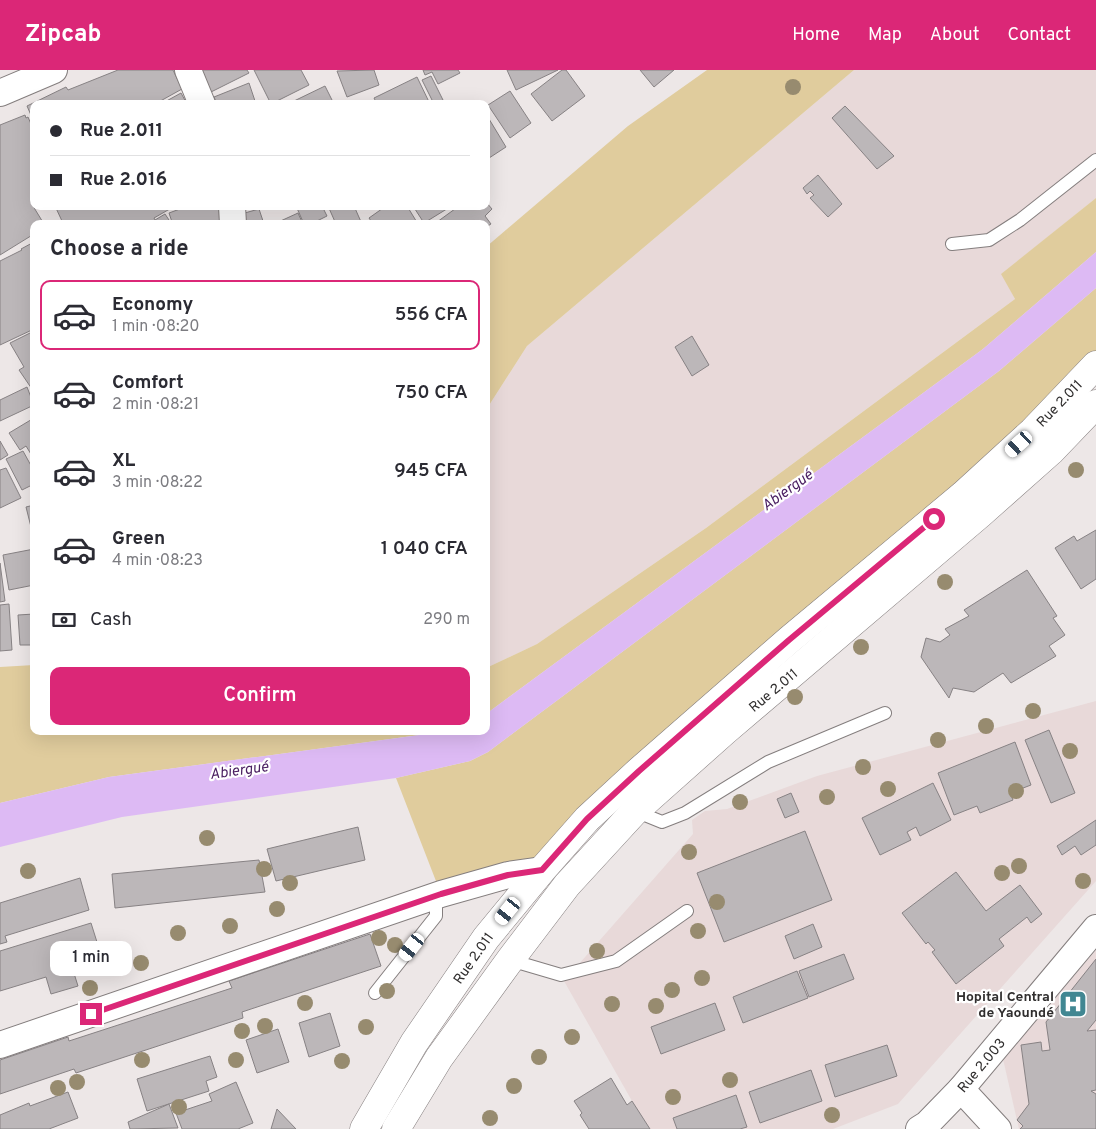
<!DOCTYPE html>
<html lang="en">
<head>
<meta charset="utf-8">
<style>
  :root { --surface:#fff; --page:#f7f7f7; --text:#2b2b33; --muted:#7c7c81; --line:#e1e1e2; --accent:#db2777 }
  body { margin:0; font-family:Overpass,sans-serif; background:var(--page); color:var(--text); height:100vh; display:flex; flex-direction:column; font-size:19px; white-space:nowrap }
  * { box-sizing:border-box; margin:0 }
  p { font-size:16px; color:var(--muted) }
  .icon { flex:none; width:28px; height:28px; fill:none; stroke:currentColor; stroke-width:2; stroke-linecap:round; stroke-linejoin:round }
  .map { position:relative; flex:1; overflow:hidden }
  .panel { position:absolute; left:30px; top:150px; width:460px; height:515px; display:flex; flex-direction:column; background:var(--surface); border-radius:10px; box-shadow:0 5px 20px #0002 }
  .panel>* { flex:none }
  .banner { position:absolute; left:30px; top:30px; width:460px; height:110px; border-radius:10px; box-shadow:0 5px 20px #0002; display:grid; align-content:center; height:110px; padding:0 20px; background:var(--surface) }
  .end { position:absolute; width:22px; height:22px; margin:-11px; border:6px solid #db2777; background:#fff; box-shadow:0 0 0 2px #fff }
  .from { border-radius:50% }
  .bubble { position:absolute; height:35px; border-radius:10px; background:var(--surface); box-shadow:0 5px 20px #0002; font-size:16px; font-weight:600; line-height:35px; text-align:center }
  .car { position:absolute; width:15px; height:30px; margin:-15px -8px; border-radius:6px; box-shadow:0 0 4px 1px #0007; background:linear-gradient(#fff 24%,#345 0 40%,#fff 0 76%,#345 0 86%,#fff 0) }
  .banner b { display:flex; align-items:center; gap:18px; height:48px; font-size:19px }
  .banner b+b { border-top:1px solid var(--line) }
  .banner i { width:12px; height:12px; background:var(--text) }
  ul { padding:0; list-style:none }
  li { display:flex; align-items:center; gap:15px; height:70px; margin:0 10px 8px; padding:0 10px; border:2px solid transparent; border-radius:10px }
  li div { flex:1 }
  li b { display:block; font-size:19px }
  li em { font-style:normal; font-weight:600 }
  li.on { border-color:var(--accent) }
  li>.icon { width:45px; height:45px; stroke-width:1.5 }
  h2 { padding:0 20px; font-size:22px; line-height:60px }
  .pay { display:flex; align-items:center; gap:12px; height:55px; padding:0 20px; font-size:19px }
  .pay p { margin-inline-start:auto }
  .cta { display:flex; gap:10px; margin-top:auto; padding:10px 20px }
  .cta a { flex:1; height:58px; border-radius:10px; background:var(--accent); color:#fff; font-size:20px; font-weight:600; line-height:58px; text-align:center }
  header { display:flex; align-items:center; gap:30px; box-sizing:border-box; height:70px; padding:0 25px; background:var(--accent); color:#fff }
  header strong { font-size:24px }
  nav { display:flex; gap:28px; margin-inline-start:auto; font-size:18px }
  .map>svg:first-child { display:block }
</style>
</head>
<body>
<header>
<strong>Zipcab</strong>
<nav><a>Home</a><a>Map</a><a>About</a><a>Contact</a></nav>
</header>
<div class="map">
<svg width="1096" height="1059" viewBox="0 0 1096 1059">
  <rect width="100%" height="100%" fill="#ede7e7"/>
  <g fill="#e8d9d9">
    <polygon points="854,0 1096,0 1096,128 1002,204 1015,229 706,458 537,574 486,598 486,340 527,276"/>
    <polygon points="1096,631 1096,811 898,1034 833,1059 650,1059 632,1031 564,911 693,764 692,750 705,741 727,739 817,706"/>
    <polygon points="1096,880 1096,1059 1019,1059 1003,989"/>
  </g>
  <g fill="#e0cc9d">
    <polygon points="707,0 854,0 527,276 486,340 486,177 628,56"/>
    <polygon points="1096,128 1096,182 983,279 486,644 486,598 537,574 706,458 1015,229 1001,204"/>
    <polygon points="1096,218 1096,295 542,800 441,824 396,708 470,691 488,682 999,301"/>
    <polygon points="34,595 34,661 449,661 109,707 0,733 0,597"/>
  </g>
  <polygon fill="#ddbaf4" points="1096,182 1096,218 999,301 488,682 470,691 396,708 122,747 0,777 0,733 109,707 449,661 486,661 486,644 983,279"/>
  <g fill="#bcb7b9" stroke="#878284">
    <polygon points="118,0 173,0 182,19 155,34 34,34 34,52 27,36 66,17 68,20"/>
    <polygon points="195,0 247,0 249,3 207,24"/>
    <polygon points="254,0 301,0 309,15 271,34"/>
    <polygon points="374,0 379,15 347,27 337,1"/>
    <polygon points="423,0 458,0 460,3 438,14 432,2 425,5"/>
    <polygon points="507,0 558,0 516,20"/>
    <polygon points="562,0 566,0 585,26 552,51 531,24"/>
    <polygon points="640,0 674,0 654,17"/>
    <polygon points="431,6 443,30 434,34 422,10"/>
    <polygon points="417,7 430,34 377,34 374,28"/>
    <polygon points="249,13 256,34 217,34 214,27"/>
    <polygon points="325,16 334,34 295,34 294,31"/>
    <polygon points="510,21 531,53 510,68 488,35"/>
    <polygon points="181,23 187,34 161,34"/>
    <polygon points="845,36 894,86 877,99 832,48"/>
    <polygon points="486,44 506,77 486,90"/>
    <polygon points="25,45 26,48 28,47 34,61 33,136 44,154 34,154 34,164 0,185 0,55"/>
    <polygon points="818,105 842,134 828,147 810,128 814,125 810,121 807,124 803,118"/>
    <polygon points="486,132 492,139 485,146 491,154 486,157 486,154 438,154 437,152 459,136 486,136"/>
    <polygon points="55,136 175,136 154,148 155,150 165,144 171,153 172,152 169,143 188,136 221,136 221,154 57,154 62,151"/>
    <polygon points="296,136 322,136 327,146 311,154 304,154"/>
    <polygon points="328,136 354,136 362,154 336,154"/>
    <polygon points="386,136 407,136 418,154 373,154 369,148"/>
    <polygon points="413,136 450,136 450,137 424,153"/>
    <polygon points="259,139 264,154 237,154 234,146"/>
    <polygon points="298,143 303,154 274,154"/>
    <polygon points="34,172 34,259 0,275 0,191 22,180 21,179"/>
    <polygon points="34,261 34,322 19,300 24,297 10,273"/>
    <polygon points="692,266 709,295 692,306 675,277"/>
    <polygon points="27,317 34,335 0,351 0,330"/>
    <polygon points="34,348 34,389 26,376 20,380 9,363"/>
    <polygon points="0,371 8,385 0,390"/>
    <polygon points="23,381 34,401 34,414 22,420 6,389"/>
    <polygon points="6,398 21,428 0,438 0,400"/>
    <polygon points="34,435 34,465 33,465 26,437"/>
    <polygon points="1096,460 1096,509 1081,519 1055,478 1074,466 1077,471"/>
    <polygon points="34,479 34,515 9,520 3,485"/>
    <polygon points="0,493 5,531 0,532"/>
    <polygon points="1027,500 1057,546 1053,548 1065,565 1049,576 1056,586 1011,613 1003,603 974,622 953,618 949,628 921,587 926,568 940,572 950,565 945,559 969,546 964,540"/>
    <polygon points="9,534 12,580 0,581 0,535"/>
    <polygon points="34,544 34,575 20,575 18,545"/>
    <polygon points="1049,660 1075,723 1051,733 1025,670"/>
    <polygon points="1015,672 1031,715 1010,723 1013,730 980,743 977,736 954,745 938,703"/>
    <polygon points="933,713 951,750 920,766 916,757 907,762 911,770 880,785 862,748"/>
    <polygon points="791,723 799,742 785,748 777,729"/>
    <polygon points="1096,750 1096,775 1081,785 1075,776 1062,785 1057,776"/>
    <polygon points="358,757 365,790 276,811 267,779"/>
    <polygon points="805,761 832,830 724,872 697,803"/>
    <polygon points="259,790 265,822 115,838 112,804"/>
    <polygon points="956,802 986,841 1020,815 1042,844 1031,853 1027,847 999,869 1004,876 956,914 932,882 935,880 928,872 926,874 902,843"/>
    <polygon points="80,808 89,840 5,866 7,872 0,874 0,833"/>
    <polygon points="91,853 102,888 72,897 78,916 51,924 46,907 0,921 0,881"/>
    <polygon points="813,854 822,877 794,889 785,866"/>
    <polygon points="370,864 381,896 242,942 243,948 76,1003 74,999 0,1024 0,990 68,967 69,971 232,918 229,911"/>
    <polygon points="844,884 854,909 809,927 799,901"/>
    <polygon points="1096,889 1096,950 1087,961 1096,960 1096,1020 1091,1021 1096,1024 1096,1059 1020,1059 1023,1056 1017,1050 1029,1034 1021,975 1041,972 1042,981 1050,980 1046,952"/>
    <polygon points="797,901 808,928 743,953 733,927"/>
    <polygon points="715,933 725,960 661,984 651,957"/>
    <polygon points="330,943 340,976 309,987 299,953"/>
    <polygon points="278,959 289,992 257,1003 246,970"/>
    <polygon points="887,975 897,1006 835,1027 825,995"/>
    <polygon points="210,986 217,1007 206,1011 209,1021 147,1041 137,1009"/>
    <polygon points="811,1000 822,1031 760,1053 749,1022"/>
    <polygon points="611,1008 627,1035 632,1031 650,1059 589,1059 580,1045 582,1043 574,1031"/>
    <polygon points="236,1012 253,1053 238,1059 182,1059 176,1043 212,1031 209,1024"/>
    <polygon points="68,1022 78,1048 49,1059 0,1059 0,1045 29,1033 30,1036"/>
    <polygon points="736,1025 747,1057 740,1059 677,1059 673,1048"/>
    <polygon points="169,1034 178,1058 130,1059 128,1052"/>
    <polygon points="277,1039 296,1059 271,1059"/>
  </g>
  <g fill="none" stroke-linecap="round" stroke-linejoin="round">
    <defs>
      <g id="service">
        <polyline points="952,174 989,170 1020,150 1096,90"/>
        <polyline points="635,741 662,752 685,743 768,692 885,643"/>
        <polyline points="510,890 561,905 616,891 687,841"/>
        <polyline points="375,923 436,846 436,826"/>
      </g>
      <g id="minor">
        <polyline points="188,0 202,34"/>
        <polyline points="0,23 54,0"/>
        <polyline points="232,136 233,154"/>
        <polyline points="0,975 441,824 508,805 542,800"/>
        <polyline points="961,1019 998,1059"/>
        <polyline points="919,1059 927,1054 961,1019 1096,858"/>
      </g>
      <g id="tertiary">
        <polyline points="364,1059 414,973 486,868 542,800 587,749 639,701 789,570 963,425 1033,361 1096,295"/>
        <polyline points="396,1059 439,988 510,890 567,815 635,741 726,660 980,444 1051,381 1096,334"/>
      </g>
    </defs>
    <use href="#service" stroke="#847e7e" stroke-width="14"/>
    <use href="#minor" stroke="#847e7e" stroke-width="28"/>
    <use href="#tertiary" stroke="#847e7e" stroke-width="29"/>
    <use href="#service" stroke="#fff" stroke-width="12"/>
    <use href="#minor" stroke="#fff" stroke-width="26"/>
    <use href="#tertiary" stroke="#fff" stroke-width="28"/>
  </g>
  <g fill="#978b6f">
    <circle cx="793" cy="17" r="8"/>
    <circle cx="1076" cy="400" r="8"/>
    <circle cx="945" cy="512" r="8"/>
    <circle cx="861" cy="577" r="8"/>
    <circle cx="795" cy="627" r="8"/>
    <circle cx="1033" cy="641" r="8"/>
    <circle cx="986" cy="656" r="8"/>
    <circle cx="938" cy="670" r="8"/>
    <circle cx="1070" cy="681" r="8"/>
    <circle cx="863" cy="697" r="8"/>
    <circle cx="888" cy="719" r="8"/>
    <circle cx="1016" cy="721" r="8"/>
    <circle cx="827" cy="727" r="8"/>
    <circle cx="740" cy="732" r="8"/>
    <circle cx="207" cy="768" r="8"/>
    <circle cx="689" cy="782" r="8"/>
    <circle cx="1019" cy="796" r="8"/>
    <circle cx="264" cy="799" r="8"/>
    <circle cx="28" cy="801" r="8"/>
    <circle cx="1002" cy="803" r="8"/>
    <circle cx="1083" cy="811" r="8"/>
    <circle cx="290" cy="813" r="8"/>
    <circle cx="717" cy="832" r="8"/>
    <circle cx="277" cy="839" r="8"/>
    <circle cx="230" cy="856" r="8"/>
    <circle cx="698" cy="861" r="8"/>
    <circle cx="178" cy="863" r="8"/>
    <circle cx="379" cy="868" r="8"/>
    <circle cx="395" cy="875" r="8"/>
    <circle cx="597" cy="881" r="8"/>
    <circle cx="141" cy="893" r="8"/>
    <circle cx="702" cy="908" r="8"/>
    <circle cx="90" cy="918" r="8"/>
    <circle cx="672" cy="920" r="8"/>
    <circle cx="387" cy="921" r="8"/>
    <circle cx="305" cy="933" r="8"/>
    <circle cx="612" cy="934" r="8"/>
    <circle cx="656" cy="936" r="8"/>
    <circle cx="265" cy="956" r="8"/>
    <circle cx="366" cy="957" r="8"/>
    <circle cx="242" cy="961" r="8"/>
    <circle cx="572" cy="967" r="8"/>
    <circle cx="539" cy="987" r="8"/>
    <circle cx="142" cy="990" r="8"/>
    <circle cx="236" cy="990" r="8"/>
    <circle cx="342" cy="991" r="8"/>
    <circle cx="730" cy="1010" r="8"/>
    <circle cx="77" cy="1012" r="8"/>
    <circle cx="514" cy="1016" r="8"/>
    <circle cx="58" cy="1018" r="8"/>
    <circle cx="673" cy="1027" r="8"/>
    <circle cx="179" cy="1037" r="8"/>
    <circle cx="832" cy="1045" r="8"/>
    <circle cx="490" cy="1048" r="8"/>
  </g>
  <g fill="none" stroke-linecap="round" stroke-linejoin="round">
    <polyline stroke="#db2777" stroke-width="6" points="91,944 441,824 508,805 542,800 587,749 639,701 789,570 934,449"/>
  </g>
  <defs>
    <symbol id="hospital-square" viewBox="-11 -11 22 22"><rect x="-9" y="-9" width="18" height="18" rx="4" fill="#418792" stroke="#fff"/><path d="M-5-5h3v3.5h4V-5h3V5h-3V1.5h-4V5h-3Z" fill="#fff"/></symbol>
  </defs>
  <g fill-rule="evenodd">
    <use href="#hospital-square" x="1057" y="918" width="32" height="32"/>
  </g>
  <g text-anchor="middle" stroke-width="4.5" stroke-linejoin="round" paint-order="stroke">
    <g font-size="14" fill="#302e2e" stroke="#fff">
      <text transform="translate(1059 333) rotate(-46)" y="5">Rue 2.011</text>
      <text transform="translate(773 620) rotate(-40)" y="5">Rue 2.011</text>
      <text transform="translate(473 888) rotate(-55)" y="5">Rue 2.011</text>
      <text transform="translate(981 995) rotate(-50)" y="5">Rue 2.003</text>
    </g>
    <g font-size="14" font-weight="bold" fill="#302e2e" stroke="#fff" text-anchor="end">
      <text x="1054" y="931">Hopital Central<tspan x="1054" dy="16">de Yaoundé</tspan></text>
    </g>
    <g font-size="15" font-style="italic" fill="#4b2062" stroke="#fff">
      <text transform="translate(787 420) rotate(-36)" y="5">Abiergué</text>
      <text transform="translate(239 700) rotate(-8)" y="5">Abiergué</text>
    </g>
  </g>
</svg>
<i class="end from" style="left:934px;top:449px"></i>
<i class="end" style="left:91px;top:944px"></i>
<div class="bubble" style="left:50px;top:871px;width:82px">1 min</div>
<i class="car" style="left:1019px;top:374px;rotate:228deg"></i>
<i class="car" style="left:508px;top:841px;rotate:219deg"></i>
<i class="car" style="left:412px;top:877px;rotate:218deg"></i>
<div class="banner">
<b><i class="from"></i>Rue 2.011</b>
<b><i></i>Rue 2.016</b>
</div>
<section class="panel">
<h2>Choose a ride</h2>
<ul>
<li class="on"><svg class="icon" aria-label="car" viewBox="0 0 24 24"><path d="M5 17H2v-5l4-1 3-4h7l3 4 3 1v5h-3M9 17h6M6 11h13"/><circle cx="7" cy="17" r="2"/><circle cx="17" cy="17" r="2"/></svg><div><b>Economy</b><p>1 min · 08:20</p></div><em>556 CFA</em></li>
<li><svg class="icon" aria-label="car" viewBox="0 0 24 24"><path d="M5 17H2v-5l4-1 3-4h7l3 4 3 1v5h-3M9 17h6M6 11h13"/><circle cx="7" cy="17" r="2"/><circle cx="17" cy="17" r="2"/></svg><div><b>Comfort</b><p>2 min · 08:21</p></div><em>750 CFA</em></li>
<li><svg class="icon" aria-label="car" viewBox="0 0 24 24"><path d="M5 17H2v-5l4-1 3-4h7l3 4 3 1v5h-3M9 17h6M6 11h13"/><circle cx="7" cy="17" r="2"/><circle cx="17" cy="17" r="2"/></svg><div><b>XL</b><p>3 min · 08:22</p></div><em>945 CFA</em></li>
<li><svg class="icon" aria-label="car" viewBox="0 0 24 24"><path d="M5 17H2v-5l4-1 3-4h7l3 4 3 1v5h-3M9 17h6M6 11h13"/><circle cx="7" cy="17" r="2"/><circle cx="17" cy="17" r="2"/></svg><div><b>Green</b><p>4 min · 08:23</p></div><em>1 040 CFA</em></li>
</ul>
<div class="pay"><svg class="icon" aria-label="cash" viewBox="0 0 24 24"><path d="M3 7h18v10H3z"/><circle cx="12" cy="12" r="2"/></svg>Cash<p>290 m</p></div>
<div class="cta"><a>Confirm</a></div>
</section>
</div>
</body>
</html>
